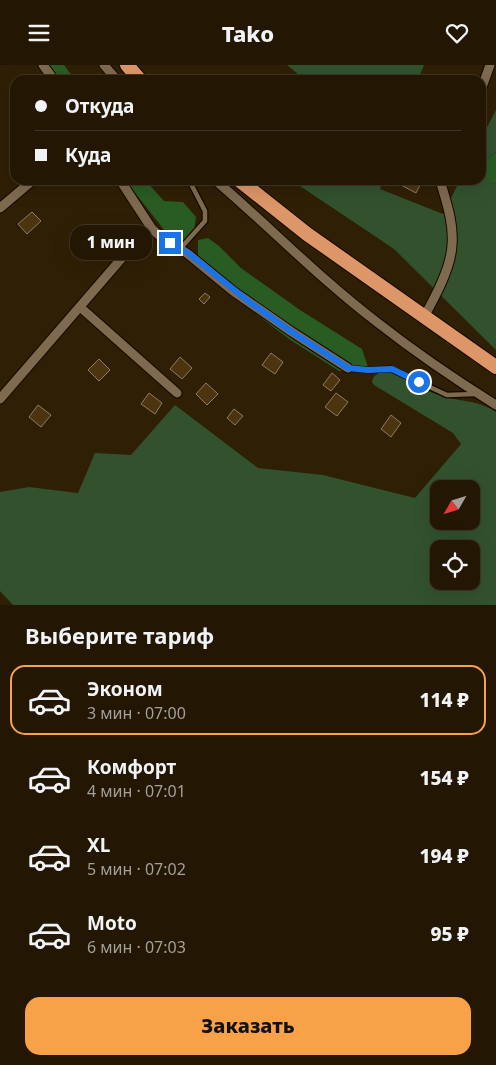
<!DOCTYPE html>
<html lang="ru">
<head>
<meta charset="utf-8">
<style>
  :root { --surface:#231704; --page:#2f2413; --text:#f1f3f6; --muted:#a39f9a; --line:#403626; --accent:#f7a149 }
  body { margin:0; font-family:"Noto Sans",sans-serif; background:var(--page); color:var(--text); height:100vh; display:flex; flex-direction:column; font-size:19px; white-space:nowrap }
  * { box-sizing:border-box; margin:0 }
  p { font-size:16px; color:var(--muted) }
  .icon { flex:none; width:28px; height:28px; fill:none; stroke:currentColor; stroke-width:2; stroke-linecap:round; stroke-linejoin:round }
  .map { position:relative; height:540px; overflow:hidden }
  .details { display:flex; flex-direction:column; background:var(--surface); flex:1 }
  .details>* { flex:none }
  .banner { position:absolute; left:10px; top:10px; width:476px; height:110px; border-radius:15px; box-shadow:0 5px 20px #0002,0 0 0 1px var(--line); display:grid; align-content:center; height:110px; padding:0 25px; background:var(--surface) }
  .needle { width:32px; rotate:231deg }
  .controls { position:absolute; left:430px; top:415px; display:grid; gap:10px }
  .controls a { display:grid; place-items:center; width:50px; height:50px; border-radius:10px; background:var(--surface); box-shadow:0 5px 20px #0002,0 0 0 1px var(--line); font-size:25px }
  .end { position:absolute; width:22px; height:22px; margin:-11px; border:6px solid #1a73e8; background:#fff; box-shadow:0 0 0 2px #fff }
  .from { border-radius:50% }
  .bubble { position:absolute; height:35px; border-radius:15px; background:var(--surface); box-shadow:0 5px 20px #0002,0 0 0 1px var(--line); font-size:16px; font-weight:800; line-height:35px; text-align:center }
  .banner b { display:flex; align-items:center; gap:18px; height:48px; font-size:19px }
  .banner b+b { border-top:1px solid var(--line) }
  .banner i { width:12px; height:12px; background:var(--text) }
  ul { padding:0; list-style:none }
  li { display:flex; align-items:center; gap:15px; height:70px; margin:0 10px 8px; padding:0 15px; border:2px solid transparent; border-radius:15px }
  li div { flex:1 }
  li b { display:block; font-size:19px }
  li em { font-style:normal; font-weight:800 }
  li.active { border-color:var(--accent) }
  li>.icon { width:45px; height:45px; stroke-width:1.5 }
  h2 { padding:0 25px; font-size:22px; line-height:60px }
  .button { display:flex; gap:10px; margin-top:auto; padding:10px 25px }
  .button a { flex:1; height:58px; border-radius:15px; background:var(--accent); color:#111; font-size:20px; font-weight:800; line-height:58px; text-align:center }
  header { display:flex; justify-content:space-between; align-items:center; height:65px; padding:0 25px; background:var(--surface); font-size:22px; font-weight:800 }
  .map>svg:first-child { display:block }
</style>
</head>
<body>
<header><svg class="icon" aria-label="menu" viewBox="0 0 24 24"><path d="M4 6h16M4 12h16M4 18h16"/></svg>Tako<svg class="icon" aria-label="heart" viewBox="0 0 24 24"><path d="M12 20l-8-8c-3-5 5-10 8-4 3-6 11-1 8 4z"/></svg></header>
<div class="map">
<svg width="496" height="540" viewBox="0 0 496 540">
  <rect width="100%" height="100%" fill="#2f1f05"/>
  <g fill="#32522e" fill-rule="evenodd">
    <polygon points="287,0 424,0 418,15 305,15"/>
    <polygon points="496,45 496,87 485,96 491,118 496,119 496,285 394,184 291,115 383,115 380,124 443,149 460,115 481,115 481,74"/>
    <path d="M385,306C403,309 419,323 436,329C458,338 475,333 496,347V540H13L0,526V427L29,422L78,428L95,388L131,390L175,340L258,403L323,410L415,433L461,379L453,368L374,320L372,317C373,310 378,308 385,306ZM439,424H471V456H439ZM439,484H471V516H439Z"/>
  </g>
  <g fill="#295c22">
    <polygon points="50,0 64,0 75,15 57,15"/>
    <polygon points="496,87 496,119 491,118 484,108 485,96"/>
    <polygon points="125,115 145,115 164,136 183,137 196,152 194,166 187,177 172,175"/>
    <polygon points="208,173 219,181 241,203 300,245 362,284 368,302 356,306 339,306 289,274 212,215 198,191 198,175"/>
  </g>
  <g fill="#4c340e" stroke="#8f7b5f">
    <polygon points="401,115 416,115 421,118 416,128 399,119"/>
    <polygon points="32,147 41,156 27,169 18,159"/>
    <polygon points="205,228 210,232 204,239 199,234"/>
    <polygon points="271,288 283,297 275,309 262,300"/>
    <polygon points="180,292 192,303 182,314 170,304"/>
    <polygon points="99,294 110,305 99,316 88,305"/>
    <polygon points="332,308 340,315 331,326 323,320"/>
    <polygon points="206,318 218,329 207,340 196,329"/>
    <polygon points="149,328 162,338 155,349 141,339"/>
    <polygon points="336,328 348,337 337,351 325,342"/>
    <polygon points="38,340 51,350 41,362 29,352"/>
    <polygon points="234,344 243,351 235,360 227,353"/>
    <polygon points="391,350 401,358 391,372 381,364"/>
  </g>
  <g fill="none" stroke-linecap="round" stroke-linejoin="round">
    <defs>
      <g id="service">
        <polyline points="180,184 205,156 205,146 189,115"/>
        <polyline points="348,303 368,305 391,304 447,330 476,329"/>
      </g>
      <g id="minor">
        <polyline points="43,0 54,15"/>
        <polyline points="104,0 117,15"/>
        <polyline points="481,25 490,0"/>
        <polyline points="120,115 152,164"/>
        <path d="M215,115C270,162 320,214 378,258C415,287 456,315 496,340"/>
        <polyline points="0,143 33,115"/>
        <polyline points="80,242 177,328"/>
        <path d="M424,252C435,232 451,203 452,180C454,158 446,136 440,115"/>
        <polyline points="0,334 134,179 152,164 160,171 188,189 233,226 292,267 348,303"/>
      </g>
      <g id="trunk">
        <polyline points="127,0 140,15"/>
        <polyline points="239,115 307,169 496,302"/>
      </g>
    </defs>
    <use href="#service" stroke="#170800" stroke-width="7"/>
    <use href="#minor" stroke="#170800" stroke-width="11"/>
    <use href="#trunk" stroke="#170800" stroke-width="16"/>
    <use href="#service" stroke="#7e6a4f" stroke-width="4.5"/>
    <use href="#minor" stroke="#7e6a4f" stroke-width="9"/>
    <use href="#trunk" stroke="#dd9667" stroke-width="14"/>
  </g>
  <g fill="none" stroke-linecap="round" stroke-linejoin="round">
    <polyline stroke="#1a73e8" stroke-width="6" points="170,178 188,188 248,236 292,267 348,303 368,305 392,304 419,317"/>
  </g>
</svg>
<div class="controls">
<a><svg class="needle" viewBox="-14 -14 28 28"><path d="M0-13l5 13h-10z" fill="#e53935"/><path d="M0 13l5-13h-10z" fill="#a39f9a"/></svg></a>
<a><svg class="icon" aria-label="locate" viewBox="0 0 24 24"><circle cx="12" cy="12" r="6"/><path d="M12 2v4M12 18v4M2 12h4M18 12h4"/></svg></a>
</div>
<i class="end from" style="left:419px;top:317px"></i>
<i class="end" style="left:170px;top:178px"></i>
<div class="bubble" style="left:70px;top:160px;width:82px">1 мин</div>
<div class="banner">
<b><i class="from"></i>Откуда</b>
<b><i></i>Куда</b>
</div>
</div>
<section class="details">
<h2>Выберите тариф</h2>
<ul>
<li class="active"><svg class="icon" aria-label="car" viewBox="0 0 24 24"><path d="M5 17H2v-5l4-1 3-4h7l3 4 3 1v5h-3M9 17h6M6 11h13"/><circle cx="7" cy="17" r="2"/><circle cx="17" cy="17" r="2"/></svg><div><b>Эконом</b><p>3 мин · 07:00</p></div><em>114 ₽</em></li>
<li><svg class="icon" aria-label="car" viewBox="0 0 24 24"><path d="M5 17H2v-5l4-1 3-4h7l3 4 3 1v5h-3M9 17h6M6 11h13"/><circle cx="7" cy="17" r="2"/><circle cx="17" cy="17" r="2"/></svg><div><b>Комфорт</b><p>4 мин · 07:01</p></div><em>154 ₽</em></li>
<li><svg class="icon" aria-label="car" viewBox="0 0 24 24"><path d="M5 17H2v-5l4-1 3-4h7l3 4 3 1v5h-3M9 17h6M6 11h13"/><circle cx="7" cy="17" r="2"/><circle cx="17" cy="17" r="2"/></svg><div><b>XL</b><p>5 мин · 07:02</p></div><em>194 ₽</em></li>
<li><svg class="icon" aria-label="car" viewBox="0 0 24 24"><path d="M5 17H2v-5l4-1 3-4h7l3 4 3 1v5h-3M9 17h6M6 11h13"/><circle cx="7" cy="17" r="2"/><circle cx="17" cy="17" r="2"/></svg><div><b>Moto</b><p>6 мин · 07:03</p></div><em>95 ₽</em></li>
</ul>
<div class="button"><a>Заказать</a></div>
</section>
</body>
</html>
